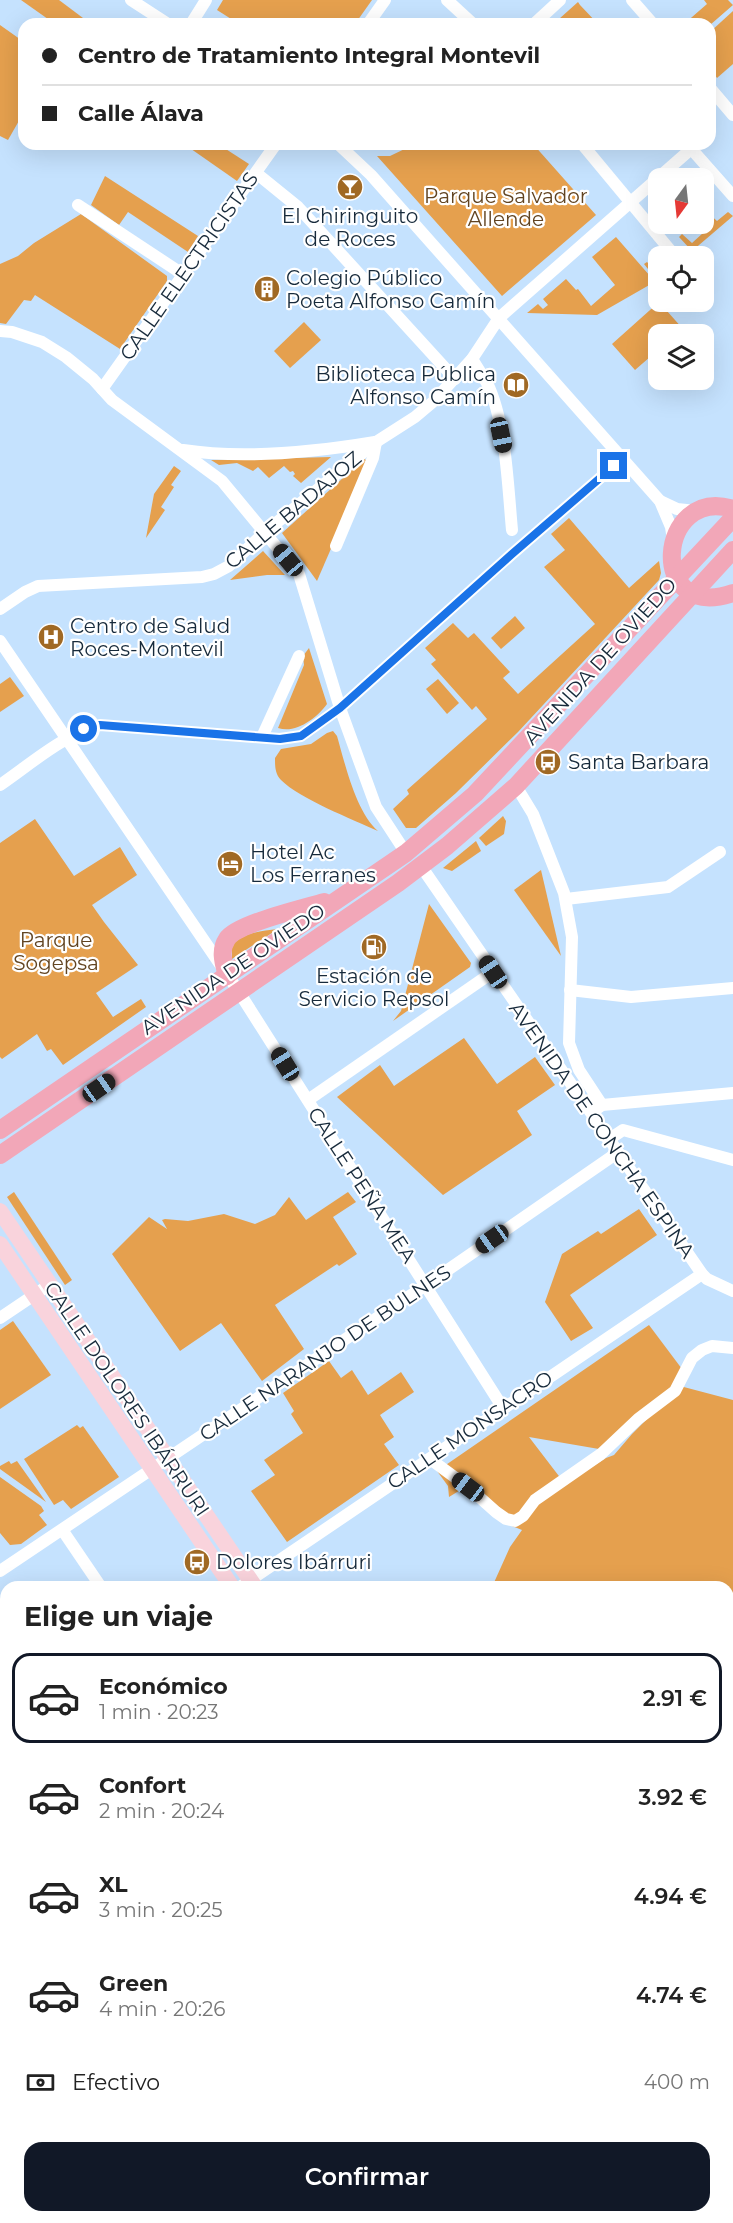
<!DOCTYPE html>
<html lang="es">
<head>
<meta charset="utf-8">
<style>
  :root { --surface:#fff; --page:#f2f2f2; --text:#222; --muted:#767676; --line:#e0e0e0; --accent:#111827 }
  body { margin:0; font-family:Montserrat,sans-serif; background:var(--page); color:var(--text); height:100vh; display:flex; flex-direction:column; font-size:22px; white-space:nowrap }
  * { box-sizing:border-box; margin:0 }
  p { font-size:20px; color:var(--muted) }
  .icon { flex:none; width:33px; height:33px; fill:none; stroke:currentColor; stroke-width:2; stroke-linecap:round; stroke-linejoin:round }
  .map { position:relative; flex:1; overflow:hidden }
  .side { position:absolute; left:0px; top:1581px; width:734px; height:642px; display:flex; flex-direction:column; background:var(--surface); border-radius:18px 18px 0 0; box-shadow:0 6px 24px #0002 }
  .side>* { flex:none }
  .guide { position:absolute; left:18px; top:18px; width:698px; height:132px; border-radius:18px; box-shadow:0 6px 24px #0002; display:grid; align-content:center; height:132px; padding:0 24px; background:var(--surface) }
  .needle { width:39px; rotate:195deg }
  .controls { position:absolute; left:648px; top:168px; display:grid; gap:12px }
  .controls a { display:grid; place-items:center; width:66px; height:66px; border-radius:12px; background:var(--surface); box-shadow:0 6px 24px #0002; font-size:30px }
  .end { position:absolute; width:27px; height:27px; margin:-14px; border:8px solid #1a73e8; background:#fff; box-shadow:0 0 0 3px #fff }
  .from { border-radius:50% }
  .car { position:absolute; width:18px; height:36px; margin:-18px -9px; border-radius:8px; box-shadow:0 0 4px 2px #0007; background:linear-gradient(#222 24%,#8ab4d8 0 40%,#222 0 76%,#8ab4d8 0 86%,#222 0) }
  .guide b { display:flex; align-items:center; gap:21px; height:57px; font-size:22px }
  .guide b+b { border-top:2px solid var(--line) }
  .guide i { width:15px; height:15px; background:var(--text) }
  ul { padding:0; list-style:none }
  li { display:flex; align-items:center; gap:18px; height:90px; margin:0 12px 9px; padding:0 12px; border:3px solid transparent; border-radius:18px }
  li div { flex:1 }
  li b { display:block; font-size:22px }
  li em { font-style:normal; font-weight:600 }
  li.current { border-color:var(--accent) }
  li>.icon { width:54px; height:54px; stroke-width:1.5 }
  h2 { padding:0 24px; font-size:27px; line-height:72px }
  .pay { display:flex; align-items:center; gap:15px; height:66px; padding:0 24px; font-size:22px }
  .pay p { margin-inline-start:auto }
  .cta { display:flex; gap:12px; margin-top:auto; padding:12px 24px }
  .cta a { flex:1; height:69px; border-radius:18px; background:var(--accent); color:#fff; font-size:24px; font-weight:600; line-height:69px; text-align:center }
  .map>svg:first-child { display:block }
</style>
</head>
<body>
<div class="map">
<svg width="733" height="2223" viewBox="0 0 733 2223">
  <rect width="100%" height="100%" fill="#c5e2fe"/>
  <g fill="#e5a04e">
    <polygon points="21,0 59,0 91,24 55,24"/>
    <polygon points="223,0 372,0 355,24 239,24 217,10"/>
    <polygon points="704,0 728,0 733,5 710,25 684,24 707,4"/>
    <polygon points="578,2 580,5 598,24 563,24 559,19"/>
    <polygon points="733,11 733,64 717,78 710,69 710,32"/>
    <polygon points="0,25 24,42 24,112 8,140 0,136"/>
    <polygon points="184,144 218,144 249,164 237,181"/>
    <polygon points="415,144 533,144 596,215 502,296 377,156 390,156"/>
    <polygon points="105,176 198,236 188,252 128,212 119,225 91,205"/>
    <polygon points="707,212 717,221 728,212 733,216 692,251 679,237 682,234 692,243 703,233 695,224 703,224 707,228 711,225 704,217"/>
    <polygon points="81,214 167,276 167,281 120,349 35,295 31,301 24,300 6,324 0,323 0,264 18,256 34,243"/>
    <polygon points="616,237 650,276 652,274 644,264 647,262 656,271 658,269 658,280 597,315 527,313 538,304 543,309 548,305 543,299 566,279 576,290 578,289 591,306 615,285 592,257"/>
    <polygon points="659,302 683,329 677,334 658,334 658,350 635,370 612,344"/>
    <polygon points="304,322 321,340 290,368 274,351"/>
    <polygon points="331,457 301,483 293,476 295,474 293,471 290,472 284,466 269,478 258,467 253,471 237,463 219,465 211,460"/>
    <polygon points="364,459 366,460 365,470 317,581 282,533"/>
    <polygon points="174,466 181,471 171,485 174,487 161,507 165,510 146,538 154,494"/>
    <polygon points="569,518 629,588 659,561 661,573 659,580 518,732 456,793 416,828 406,828 393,809 409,794 407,790 487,719 476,706 472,710 431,664 436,660 425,648 453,623 468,638 474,633 510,672 503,678 518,694 595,624 544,567 565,550 551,534"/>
    <polygon points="263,551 285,575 267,575 230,580"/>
    <polygon points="515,616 525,628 501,649 491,638"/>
    <path d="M309,648L327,704C317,718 296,734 278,728L304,665L303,656Z"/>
    <polygon points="10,677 24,696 0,712 0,684"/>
    <polygon points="438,679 459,703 447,714 426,689"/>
    <path d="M333,731L337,736C345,764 356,812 378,831C352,819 300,799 281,780C275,774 275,766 275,758L281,749L311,744L327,733Z"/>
    <polygon points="503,816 506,821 504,834 486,846 479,838"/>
    <polygon points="35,819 74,876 120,847 137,875 92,905 104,922 138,965 96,993 113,1017 141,999 146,1007 63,1065 51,1049 47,1051 37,1034 2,1059 0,1057 0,843"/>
    <polygon points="476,841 481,851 452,871 443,868"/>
    <polygon points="541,870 561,956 514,890"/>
    <polygon points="429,904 471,963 470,967 393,1021 401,1011"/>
    <path d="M278,929L232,959V945C245,932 260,931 278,929Z"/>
    <polygon points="464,1038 497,1084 535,1057 555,1085 517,1111 532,1135 443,1195 337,1097 380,1065 394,1086"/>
    <polygon points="14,1192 72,1280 65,1285 7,1197"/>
    <polygon points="348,1192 356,1202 333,1217 357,1254 339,1266 337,1264 275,1305 304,1349 262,1381 221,1323 180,1351 112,1254 149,1217 167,1229 162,1220 165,1219 188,1221 224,1214 255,1224 275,1215 289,1197 306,1220"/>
    <polygon points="639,1209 657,1235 570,1295 593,1328 571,1341 545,1302 562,1254 598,1231 601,1234"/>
    <polygon points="13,1321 51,1375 0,1409 0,1330"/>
    <polygon points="649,1325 682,1369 669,1392 599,1449 529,1437 565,1484 606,1458 614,1455 632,1434 680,1386 733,1400 733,1608 728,1616 728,1587 492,1587 510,1547 522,1530 512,1526 462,1489 449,1497 448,1486 437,1471"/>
    <polygon points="329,1361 341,1378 352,1370 368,1395 401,1372 414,1392 380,1415 394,1437 384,1444 399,1465 287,1542 251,1491 275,1475 264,1460 303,1433 291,1414 294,1411 283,1393"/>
    <polygon points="77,1425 80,1428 83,1426 119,1477 71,1509 63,1500 54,1505 24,1459"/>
    <polygon points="9,1461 11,1464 17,1461 46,1502 0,1469 0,1466"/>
    <polygon points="0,1477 41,1506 44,1511 39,1515 47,1525 21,1544 10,1545 0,1533"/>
    <polygon points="728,1830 733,1835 733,1907 728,1906"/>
  </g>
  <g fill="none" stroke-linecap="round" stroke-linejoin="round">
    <g stroke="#fff" stroke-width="12">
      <polyline points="131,0 168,24"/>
      <polyline points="447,0 473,24"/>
      <polyline points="632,0 653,24"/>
      <polyline points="191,24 206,0"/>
      <polyline points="368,24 385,0"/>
      <polyline points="534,24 560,0"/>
      <polyline points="710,88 733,115"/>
      <polyline points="338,144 371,175 660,501 671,527 673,540"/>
      <polyline points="582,144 675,256"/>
      <polyline points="687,144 733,196"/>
      <polyline points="256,173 298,207 455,379"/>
      <polyline points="78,205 184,275"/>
      <polyline points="0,331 12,332 42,342 66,357 93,379 112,400 222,481 299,574 340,708 376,807 406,853"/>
      <path d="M472,359C477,367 482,375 487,383C506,421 508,488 512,530"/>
      <polyline points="102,389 276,144"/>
      <path d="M183,450C242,459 315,452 375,442"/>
      <polyline points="660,501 677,509 696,511"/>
      <polyline points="336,546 373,458 376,442"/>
      <polyline points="0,609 25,592 38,586 202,577 214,574 229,566 265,532 376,442 415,417 434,401 472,359 499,318 691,149"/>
      <polyline points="0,641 239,992 503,1408"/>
      <polyline points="262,737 299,656"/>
      <path d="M0,785C32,763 63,735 100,725L280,739L301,736L340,708L512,554L622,459"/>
      <polyline points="516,786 533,814 564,893 572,937 569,1043 579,1070 602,1105"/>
      <polyline points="421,866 702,1274 707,1279 733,1291"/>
      <polyline points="566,899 668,887 720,852"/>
      <polyline points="570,990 631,997 733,988"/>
      <polyline points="308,1100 493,972"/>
      <polyline points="598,1108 602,1105 733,1093"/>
      <polyline points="608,1140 623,1130 733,1160"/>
      <polyline points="0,1318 49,1285"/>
      <polyline points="430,1459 468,1487 496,1512 506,1519 515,1521 523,1516 535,1500 601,1454 638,1419 675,1391 692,1358 702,1350 712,1346 733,1348"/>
      <polyline points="63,1531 101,1587"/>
      <polyline points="0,1571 426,1285 617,1153"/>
      <polyline points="240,1587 702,1274"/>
      <polyline points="0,1740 6,1737"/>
      <polyline points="0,1757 6,1766"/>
      <polyline points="728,1939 733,1936"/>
      <polyline points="0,2023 6,2032"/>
      <polyline points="728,2045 733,2045"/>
      <polyline points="0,2168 6,2164"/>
      <polyline points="728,2175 733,2171"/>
      <polyline points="138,2217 143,2223"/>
      <polyline points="225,2223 234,2217"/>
      <polyline points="622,2223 630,2219 647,2217"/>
      <polyline points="716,2223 727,2217"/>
    </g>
    <g stroke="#f9d3dc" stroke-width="16">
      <polyline points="0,1211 255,1587"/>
      <polyline points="0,1244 232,1587"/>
      <polyline points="0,1986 6,1981"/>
    </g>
    <g stroke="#f2a7b8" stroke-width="18">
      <path d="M733,509C658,485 645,623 733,593"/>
      <path d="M227,976C224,964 219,951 227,939C236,924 304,908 324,902"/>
      <polyline points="0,1130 406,853 475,794 733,518"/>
      <polyline points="0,1155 398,883 447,846 516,786 733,550"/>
    </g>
    <g stroke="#ea6d89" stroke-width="21">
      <polyline points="728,1975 733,1972"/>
      <polyline points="728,2004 733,2001"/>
      <polyline points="332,2223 342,2217"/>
      <polyline points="380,2223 389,2217"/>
    </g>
    <defs>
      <g id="rail">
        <polyline points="728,2183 733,2180"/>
        <polyline points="656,2223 667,2217"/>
      </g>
    </defs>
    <use href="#rail" stroke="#53697e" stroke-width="5"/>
    <use href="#rail" stroke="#fff" stroke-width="3" stroke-dasharray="9" stroke-linecap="butt"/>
  </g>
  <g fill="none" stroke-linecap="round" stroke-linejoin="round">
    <polyline stroke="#1a73e8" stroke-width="8" points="84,729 100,725 280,739 301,736 340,708 512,554 614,466"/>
  </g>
  <defs>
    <symbol id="bar-disc" viewBox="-11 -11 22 22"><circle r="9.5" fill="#a06924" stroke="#fff"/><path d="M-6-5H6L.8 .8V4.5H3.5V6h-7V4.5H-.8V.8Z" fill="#fff"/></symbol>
    <symbol id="building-disc" viewBox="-11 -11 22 22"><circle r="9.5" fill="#a06924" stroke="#fff"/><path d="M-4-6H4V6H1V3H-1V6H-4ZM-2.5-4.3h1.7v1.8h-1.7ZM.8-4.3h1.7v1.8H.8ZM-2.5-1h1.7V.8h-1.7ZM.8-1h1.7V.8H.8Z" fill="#fff"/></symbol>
    <symbol id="library-disc" viewBox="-11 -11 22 22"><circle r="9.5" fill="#a06924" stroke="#fff"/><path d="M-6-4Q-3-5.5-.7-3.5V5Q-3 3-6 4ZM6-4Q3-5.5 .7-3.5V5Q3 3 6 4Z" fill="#fff"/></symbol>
    <symbol id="hospital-disc" viewBox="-11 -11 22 22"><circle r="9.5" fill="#a06924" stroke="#fff"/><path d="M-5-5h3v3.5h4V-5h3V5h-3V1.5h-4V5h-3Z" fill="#fff"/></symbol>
    <symbol id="bus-disc" viewBox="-11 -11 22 22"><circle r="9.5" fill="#a06924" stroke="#fff"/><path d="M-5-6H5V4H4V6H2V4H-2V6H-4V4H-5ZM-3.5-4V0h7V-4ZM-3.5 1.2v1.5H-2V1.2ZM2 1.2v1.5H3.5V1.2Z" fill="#fff"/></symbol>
    <symbol id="hotel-disc" viewBox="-11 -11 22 22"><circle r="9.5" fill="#a06924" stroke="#fff"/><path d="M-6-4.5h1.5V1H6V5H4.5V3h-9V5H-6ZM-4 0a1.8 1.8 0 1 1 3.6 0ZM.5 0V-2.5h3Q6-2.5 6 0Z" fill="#fff"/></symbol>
    <symbol id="fuel-disc" viewBox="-11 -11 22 22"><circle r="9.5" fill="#a06924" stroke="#fff"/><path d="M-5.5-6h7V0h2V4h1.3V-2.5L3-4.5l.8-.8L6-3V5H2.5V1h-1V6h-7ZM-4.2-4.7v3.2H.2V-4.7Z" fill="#fff"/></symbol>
  </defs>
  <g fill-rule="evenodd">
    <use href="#bar-disc" x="335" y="172" width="30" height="30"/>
    <use href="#building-disc" x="252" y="274" width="30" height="30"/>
    <use href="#library-disc" x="501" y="370" width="30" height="30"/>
    <use href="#hospital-disc" x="36" y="622" width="30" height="30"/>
    <use href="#bus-disc" x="533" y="747" width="30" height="30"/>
    <use href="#hotel-disc" x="215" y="849" width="30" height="30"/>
    <use href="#fuel-disc" x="359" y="932" width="30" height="30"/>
    <use href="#bus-disc" x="182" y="1547" width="30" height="30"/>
  </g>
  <g text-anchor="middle" stroke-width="4.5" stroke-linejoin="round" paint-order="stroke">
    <g font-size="20" fill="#624421" stroke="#fff">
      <text x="506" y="203">Parque Salvador<tspan x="506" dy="23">Allende</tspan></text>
      <text x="56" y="947">Parque<tspan x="56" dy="23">Sogepsa</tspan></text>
    </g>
    <g font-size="20" fill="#172a3b" stroke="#fff" text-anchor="start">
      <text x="350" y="223" text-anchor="middle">El Chiringuito<tspan x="350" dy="23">de Roces</tspan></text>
      <text x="286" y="285">Colegio Público<tspan x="286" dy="23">Poeta Alfonso Camín</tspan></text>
      <text x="496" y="381" text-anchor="end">Biblioteca Pública<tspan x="496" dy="23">Alfonso Camín</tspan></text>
      <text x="70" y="633">Centro de Salud<tspan x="70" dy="23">Roces-Montevil</tspan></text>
      <text x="568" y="769">Santa Barbara</text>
      <text x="250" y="859">Hotel Ac<tspan x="250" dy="23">Los Ferranes</tspan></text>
      <text x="374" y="983" text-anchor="middle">Estación de<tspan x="374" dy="23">Servicio Repsol</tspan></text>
      <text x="216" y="1569">Dolores Ibárruri</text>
    </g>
    <g font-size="20" fill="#172a3b" stroke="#fff">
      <text transform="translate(189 266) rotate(-55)" y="7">CALLE ELECTRICISTAS</text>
      <text transform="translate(293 510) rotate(-40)" y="7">CALLE BADAJOZ</text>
      <text transform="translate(600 661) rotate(-48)" y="7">AVENIDA DE OVIEDO</text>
      <text transform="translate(233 969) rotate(-34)" y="7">AVENIDA DE OVIEDO</text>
      <text transform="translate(602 1130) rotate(55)" y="7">AVENIDA DE CONCHA ESPINA</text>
      <text transform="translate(362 1185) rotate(57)" y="7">CALLE PEÑA MEA</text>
      <text transform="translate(325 1353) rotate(-34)" y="7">CALLE NARANJO DE BULNES</text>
      <text transform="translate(127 1399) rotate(56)" y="7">CALLE DOLORES IBÁRRURI</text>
      <text transform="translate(470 1430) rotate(-34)" y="7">CALLE MONSACRO</text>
    </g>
  </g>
</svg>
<div class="controls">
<a><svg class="needle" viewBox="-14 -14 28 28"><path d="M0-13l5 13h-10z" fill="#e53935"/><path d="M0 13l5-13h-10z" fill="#767676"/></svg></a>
<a><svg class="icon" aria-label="locate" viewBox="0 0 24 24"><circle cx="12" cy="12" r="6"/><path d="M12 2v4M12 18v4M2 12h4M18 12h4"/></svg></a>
<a><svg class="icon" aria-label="layers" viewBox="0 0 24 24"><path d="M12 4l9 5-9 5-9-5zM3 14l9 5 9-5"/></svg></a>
</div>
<i class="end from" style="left:84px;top:729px"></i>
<i class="end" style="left:614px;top:466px"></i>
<i class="car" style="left:501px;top:435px;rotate:168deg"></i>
<i class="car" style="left:288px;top:560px;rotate:320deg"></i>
<i class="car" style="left:493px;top:972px;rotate:326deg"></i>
<i class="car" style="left:285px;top:1064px;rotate:328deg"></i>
<i class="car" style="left:99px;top:1088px;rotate:55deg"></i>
<i class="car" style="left:492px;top:1239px;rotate:235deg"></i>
<i class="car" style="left:468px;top:1487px;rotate:307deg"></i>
<div class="guide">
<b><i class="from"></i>Centro de Tratamiento Integral Montevil</b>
<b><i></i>Calle Álava</b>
</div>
<section class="side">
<h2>Elige un viaje</h2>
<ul>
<li class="current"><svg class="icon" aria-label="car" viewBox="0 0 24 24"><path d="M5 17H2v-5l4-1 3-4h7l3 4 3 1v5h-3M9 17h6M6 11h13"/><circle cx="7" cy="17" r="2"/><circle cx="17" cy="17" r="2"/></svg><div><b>Económico</b><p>1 min · 20:23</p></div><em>2.91 €</em></li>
<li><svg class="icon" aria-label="car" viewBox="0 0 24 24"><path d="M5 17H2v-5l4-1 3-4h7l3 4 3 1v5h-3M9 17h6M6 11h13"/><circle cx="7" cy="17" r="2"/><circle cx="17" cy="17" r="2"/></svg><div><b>Confort</b><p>2 min · 20:24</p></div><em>3.92 €</em></li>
<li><svg class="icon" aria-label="car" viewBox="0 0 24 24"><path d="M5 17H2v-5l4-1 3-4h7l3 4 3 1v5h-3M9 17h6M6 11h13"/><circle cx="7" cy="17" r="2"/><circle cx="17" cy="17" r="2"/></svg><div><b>XL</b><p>3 min · 20:25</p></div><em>4.94 €</em></li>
<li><svg class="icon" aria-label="car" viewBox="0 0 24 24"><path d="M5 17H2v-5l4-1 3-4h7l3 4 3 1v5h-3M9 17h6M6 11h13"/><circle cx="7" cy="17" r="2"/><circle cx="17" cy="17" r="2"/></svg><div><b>Green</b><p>4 min · 20:26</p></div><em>4.74 €</em></li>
</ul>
<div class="pay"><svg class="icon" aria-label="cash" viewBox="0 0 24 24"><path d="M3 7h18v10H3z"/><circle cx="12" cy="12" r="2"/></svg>Efectivo<p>400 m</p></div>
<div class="cta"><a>Confirmar</a></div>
</section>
</div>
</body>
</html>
